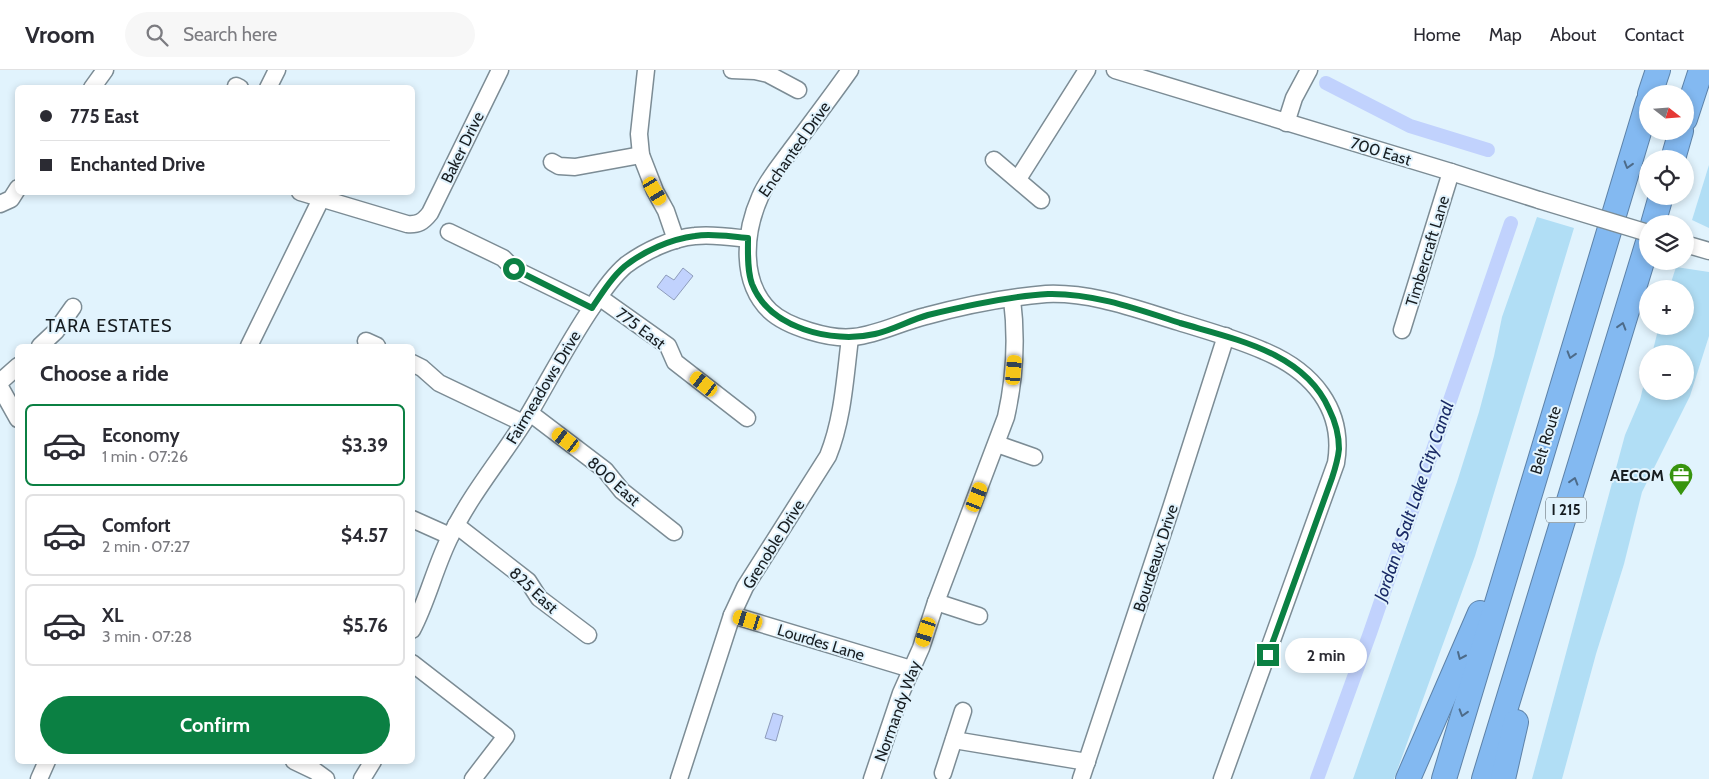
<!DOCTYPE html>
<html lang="en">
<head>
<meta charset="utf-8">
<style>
  :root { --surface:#fff; --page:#f7f7f7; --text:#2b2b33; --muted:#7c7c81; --line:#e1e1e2; --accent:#0b8043 }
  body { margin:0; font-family:Cabin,sans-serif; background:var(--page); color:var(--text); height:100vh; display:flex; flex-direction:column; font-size:19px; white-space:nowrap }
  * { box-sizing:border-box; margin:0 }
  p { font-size:16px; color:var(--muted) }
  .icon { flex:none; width:28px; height:28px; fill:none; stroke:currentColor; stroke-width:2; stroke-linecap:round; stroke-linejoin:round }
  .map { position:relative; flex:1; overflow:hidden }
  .details { position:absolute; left:15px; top:274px; width:400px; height:420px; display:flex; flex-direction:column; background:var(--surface); border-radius:8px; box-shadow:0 2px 8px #0003 }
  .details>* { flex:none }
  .guide { position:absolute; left:15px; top:15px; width:400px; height:110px; border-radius:8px; box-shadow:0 2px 8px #0003; display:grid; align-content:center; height:110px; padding:0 25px; background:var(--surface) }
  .needle { width:32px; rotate:107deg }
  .controls { position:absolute; left:1639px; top:15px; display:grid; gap:10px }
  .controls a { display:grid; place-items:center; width:55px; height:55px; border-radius:50%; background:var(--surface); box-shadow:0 2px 8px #0003; font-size:25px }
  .end { position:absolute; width:22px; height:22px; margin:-11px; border:6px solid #0b8043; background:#fff; box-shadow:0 0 0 2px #fff }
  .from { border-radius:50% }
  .bubble { position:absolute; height:35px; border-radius:18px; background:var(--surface); box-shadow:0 2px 8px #0003; font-size:16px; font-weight:700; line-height:35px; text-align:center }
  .car { position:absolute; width:15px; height:30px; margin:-15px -8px; border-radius:6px; box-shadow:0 0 4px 1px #0007; background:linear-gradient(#f5c518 24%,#345 0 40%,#f5c518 0 76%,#345 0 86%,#f5c518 0) }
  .guide b { display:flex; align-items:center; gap:18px; height:48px; font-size:19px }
  .guide b+b { border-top:1px solid var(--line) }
  .guide i { width:12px; height:12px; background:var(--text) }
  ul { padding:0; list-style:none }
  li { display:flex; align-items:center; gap:15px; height:82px; margin:0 10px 8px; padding:0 15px; border:2px solid var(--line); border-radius:8px }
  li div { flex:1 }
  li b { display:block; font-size:19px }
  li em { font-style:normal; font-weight:700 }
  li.selected { border-color:var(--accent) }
  li>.icon { width:45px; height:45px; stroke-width:1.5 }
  h2 { padding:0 25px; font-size:22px; line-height:60px }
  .action { display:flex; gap:10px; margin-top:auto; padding:10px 25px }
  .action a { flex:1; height:58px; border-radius:30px; background:var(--accent); color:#fff; font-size:20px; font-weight:700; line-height:58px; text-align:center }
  header { display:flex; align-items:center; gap:30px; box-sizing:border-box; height:70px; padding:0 25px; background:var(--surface); border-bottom:1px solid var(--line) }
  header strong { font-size:24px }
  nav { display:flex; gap:28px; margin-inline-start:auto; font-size:18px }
  .search { width:350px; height:45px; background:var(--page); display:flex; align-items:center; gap:12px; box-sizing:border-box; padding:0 18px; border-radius:28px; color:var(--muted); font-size:19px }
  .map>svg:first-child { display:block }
</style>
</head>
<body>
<header>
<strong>Vroom</strong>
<div class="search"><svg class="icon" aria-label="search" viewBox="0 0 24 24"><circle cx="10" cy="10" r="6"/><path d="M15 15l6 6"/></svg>Search here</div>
<nav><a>Home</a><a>Map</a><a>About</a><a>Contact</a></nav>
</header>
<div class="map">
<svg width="1709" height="709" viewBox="0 0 1709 709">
  <rect width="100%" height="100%" fill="#e1f3fd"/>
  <g fill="#b1def5">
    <polygon points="1709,95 1709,158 1692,150"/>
    <polygon points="1537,147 1574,158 1475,486 1394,709 1353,709 1457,412 1479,342 1494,286 1502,247"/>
    <polygon points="1676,197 1709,202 1709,266 1690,326 1642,422 1624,494 1596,584 1562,709 1532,709 1625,365 1640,330 1647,301 1648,321 1685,321 1685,284 1652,284 1659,256 1685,256 1685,219 1669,219"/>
  </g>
  <g fill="#c1d2fd" stroke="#8e9cbb">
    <polygon points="683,198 693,206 674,230 657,217 666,205 674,210"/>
    <polygon points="773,643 783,646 776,671 765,668"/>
  </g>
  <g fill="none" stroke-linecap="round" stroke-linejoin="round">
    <g stroke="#c1d2fd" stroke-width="14">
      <polyline points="1326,13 1410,56 1488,80"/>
      <polyline points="1317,709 1370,563 1511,153"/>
    </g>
    <defs>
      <g id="minor">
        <polyline points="646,0 639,64 641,85 655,121 666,141 676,170"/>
        <polyline points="732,0 755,1 768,4 798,20"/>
        <path d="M850,0C831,27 811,53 791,80C781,94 767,110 760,127C744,163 740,212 770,241C787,257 831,270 854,267C880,264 901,252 926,246C963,236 1009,227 1046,224C1092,222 1136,239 1179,252C1208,261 1237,269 1264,281C1312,301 1345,339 1336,393L1222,709"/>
        <polyline points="1115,0 1451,102 1539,130"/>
        <polyline points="236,16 240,18"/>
        <polyline points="92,18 105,0"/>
        <polyline points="268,18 277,0"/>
        <polyline points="1286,53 1294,28 1309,0"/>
        <polyline points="994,90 1041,130"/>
        <polyline points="552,92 559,96 575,97 641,85"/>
        <polyline points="1018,109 1087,0"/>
        <path d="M300,122L407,154C418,155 423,152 430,143L500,0"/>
        <polyline points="0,134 11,129 18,118"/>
        <polyline points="449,162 503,188 514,199 592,237"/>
        <polyline points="1685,174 1709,181"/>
        <polyline points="599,227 668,276 675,292 747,348"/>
        <polyline points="1402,260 1451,102"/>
        <polyline points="366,271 377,276"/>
        <polyline points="40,276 56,261 73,237"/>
        <polyline points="249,276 321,129"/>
        <polyline points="412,293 422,298 439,313 523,353"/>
        <polyline points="0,312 18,296"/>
        <polyline points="0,317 18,349"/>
        <polyline points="530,343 605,400 622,421 674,462"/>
        <polyline points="997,374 1034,387"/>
        <polyline points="412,449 450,466"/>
        <polyline points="456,455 528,511 539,528 588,565"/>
        <polyline points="936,532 979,546"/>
        <polyline points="732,545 911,599"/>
        <path d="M412,560C428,530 435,496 451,465C472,422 504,385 529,344C550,308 569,271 593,236C602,222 613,206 626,195C645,181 672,168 695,166C713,164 731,167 748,169"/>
        <polyline points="412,593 506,666 473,709"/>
        <polyline points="954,670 1087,692"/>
        <polyline points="294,691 315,701 326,709"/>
        <polyline points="943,703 963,641"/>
        <polyline points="39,709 47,691"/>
        <polyline points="362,709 373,691"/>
        <path d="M679,709L732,545L745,517L828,386C843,349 845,308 850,268"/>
        <path d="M872,709L901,623L921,578L936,532L1006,347C1015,307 1017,269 1012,229"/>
        <polyline points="1081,709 1171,438 1226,266"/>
      </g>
      <g id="highway">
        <polyline points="1650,24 1658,0"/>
        <polyline points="1685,49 1701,0"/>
        <polyline points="1673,89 1681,61"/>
        <polyline points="1653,154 1661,126"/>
        <polyline points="1408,709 1480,543"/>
        <polyline points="1444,709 1648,32"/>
        <polyline points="1484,709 1648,172"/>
        <polyline points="1503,709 1516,652"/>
      </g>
    </defs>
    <use href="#minor" stroke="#7c8c95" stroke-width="19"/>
    <use href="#highway" stroke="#5d82a8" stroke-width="26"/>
    <use href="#minor" stroke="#fff" stroke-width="16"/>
    <use href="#highway" stroke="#83b9f1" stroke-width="24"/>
    <defs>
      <polyline id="minor-bridge" points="1539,130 1648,163"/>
    </defs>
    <use href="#minor-bridge" stroke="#7c8c95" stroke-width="19" stroke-linecap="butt"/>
    <use href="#minor-bridge" stroke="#fff" stroke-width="16"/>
  </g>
  <defs><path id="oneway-chevron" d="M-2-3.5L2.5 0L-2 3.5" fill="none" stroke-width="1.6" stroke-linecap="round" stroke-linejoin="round" transform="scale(1.25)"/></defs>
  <g stroke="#4d6b89">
    <use href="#oneway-chevron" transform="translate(1628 95) rotate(107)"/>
    <use href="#oneway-chevron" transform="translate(1622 256) rotate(-73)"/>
    <use href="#oneway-chevron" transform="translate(1571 285) rotate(107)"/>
    <use href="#oneway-chevron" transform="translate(1574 411) rotate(-73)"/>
    <use href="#oneway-chevron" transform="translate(1461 586) rotate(114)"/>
    <use href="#oneway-chevron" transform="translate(1463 643) rotate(107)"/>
  </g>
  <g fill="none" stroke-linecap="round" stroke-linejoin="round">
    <path stroke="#0b8043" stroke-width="6" d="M514,199L592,238C602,223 612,207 625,196C644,181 671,169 695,166C713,163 731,167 748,168C748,183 747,200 752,214C769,258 832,274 875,264C893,260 910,250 928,245C965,236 1010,226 1048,224C1093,223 1137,239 1180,253C1234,269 1304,282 1329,339C1335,351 1339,365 1339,379C1338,389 1335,399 1332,408L1268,585"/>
  </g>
  <defs>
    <symbol id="office-pin" viewBox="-11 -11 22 30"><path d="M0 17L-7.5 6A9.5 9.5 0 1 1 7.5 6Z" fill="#37940e" stroke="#e1f3fd"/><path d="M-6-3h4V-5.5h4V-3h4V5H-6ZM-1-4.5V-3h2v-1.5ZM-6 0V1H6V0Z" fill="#fff"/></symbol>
  </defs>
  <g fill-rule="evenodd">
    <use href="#office-pin" x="1667" y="391" width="28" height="38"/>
  </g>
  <g text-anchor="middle" stroke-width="4" stroke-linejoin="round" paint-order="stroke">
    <rect fill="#e1f3fd" stroke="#545d63" stroke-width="1" x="1546" y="427.5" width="40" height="25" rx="4"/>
    <g font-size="15" font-weight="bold" fill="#171d21">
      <text x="1566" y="445">I 215</text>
    </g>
    <g font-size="16" fill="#171d21" stroke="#e1f3fd">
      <text transform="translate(462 77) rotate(-64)" y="6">Baker Drive</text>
      <text transform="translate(794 79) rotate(-55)" y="6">Enchanted Drive</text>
      <text transform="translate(1381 81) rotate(17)" y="6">700 East</text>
      <text transform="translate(1427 181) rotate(-73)" y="6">Timbercraft Lane</text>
      <text transform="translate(641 258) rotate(37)" y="6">775 East</text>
      <text transform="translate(543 317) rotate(-59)" y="6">Fairmeadows Drive</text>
      <text transform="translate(1545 370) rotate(-73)" y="6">Belt Route</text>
      <text transform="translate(614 411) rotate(42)" y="6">800 East</text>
      <text transform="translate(773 474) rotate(-58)" y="6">Grenoble Drive</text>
      <text transform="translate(1155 488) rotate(-72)" y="6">Bourdeaux Drive</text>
      <text transform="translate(534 520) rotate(43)" y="6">825 East</text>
      <text transform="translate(821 572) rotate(17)" y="6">Lourdes Lane</text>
      <text transform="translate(897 641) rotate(-70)" y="6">Normandy Way</text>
    </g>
    <g font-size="16" font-weight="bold" fill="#171d21" stroke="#e1f3fd" text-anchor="end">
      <text x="1664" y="411">AECOM</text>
    </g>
    <g font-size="18" letter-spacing="1" fill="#171d21" stroke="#e1f3fd">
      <text x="109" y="262">TARA ESTATES</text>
    </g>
    <g font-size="18" font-style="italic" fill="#1a2a66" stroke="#e1f3fd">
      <text transform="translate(1414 431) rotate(-71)" y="6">Jordan &amp; Salt Lake City Canal</text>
    </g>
  </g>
</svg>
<div class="controls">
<a><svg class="needle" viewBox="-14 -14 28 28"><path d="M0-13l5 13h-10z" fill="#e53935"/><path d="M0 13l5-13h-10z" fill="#7c7c81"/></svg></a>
<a><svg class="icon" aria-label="locate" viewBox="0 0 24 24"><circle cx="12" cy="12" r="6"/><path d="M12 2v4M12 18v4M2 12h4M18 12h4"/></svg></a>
<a><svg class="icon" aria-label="layers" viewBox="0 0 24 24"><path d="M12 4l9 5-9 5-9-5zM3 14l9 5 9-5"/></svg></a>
<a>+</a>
<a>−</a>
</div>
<i class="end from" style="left:514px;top:199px"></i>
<i class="end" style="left:1268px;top:585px"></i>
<div class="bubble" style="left:1285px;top:568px;width:82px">2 min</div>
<i class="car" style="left:655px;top:121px;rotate:149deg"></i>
<i class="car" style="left:1014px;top:300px;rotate:5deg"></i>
<i class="car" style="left:704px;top:314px;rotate:308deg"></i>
<i class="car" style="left:566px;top:370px;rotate:307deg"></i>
<i class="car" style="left:977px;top:427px;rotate:21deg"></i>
<i class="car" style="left:748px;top:550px;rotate:287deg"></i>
<i class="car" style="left:926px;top:562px;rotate:198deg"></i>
<div class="guide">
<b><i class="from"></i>775 East</b>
<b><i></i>Enchanted Drive</b>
</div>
<section class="details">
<h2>Choose a ride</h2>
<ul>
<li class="selected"><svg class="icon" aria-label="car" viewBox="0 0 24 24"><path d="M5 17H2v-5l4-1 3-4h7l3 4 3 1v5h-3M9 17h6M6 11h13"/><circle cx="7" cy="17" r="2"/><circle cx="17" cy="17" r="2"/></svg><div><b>Economy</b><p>1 min · 07:26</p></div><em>$3.39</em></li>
<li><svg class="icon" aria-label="car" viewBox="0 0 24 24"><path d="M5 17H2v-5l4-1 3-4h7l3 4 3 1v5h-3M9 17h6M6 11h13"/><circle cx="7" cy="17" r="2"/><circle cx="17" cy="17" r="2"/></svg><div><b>Comfort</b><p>2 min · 07:27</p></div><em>$4.57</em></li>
<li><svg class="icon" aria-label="car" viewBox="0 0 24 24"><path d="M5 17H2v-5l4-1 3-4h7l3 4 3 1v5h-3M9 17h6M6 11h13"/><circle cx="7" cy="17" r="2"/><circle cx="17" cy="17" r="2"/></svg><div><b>XL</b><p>3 min · 07:28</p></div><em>$5.76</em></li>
</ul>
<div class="action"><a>Confirm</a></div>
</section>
</div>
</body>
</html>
